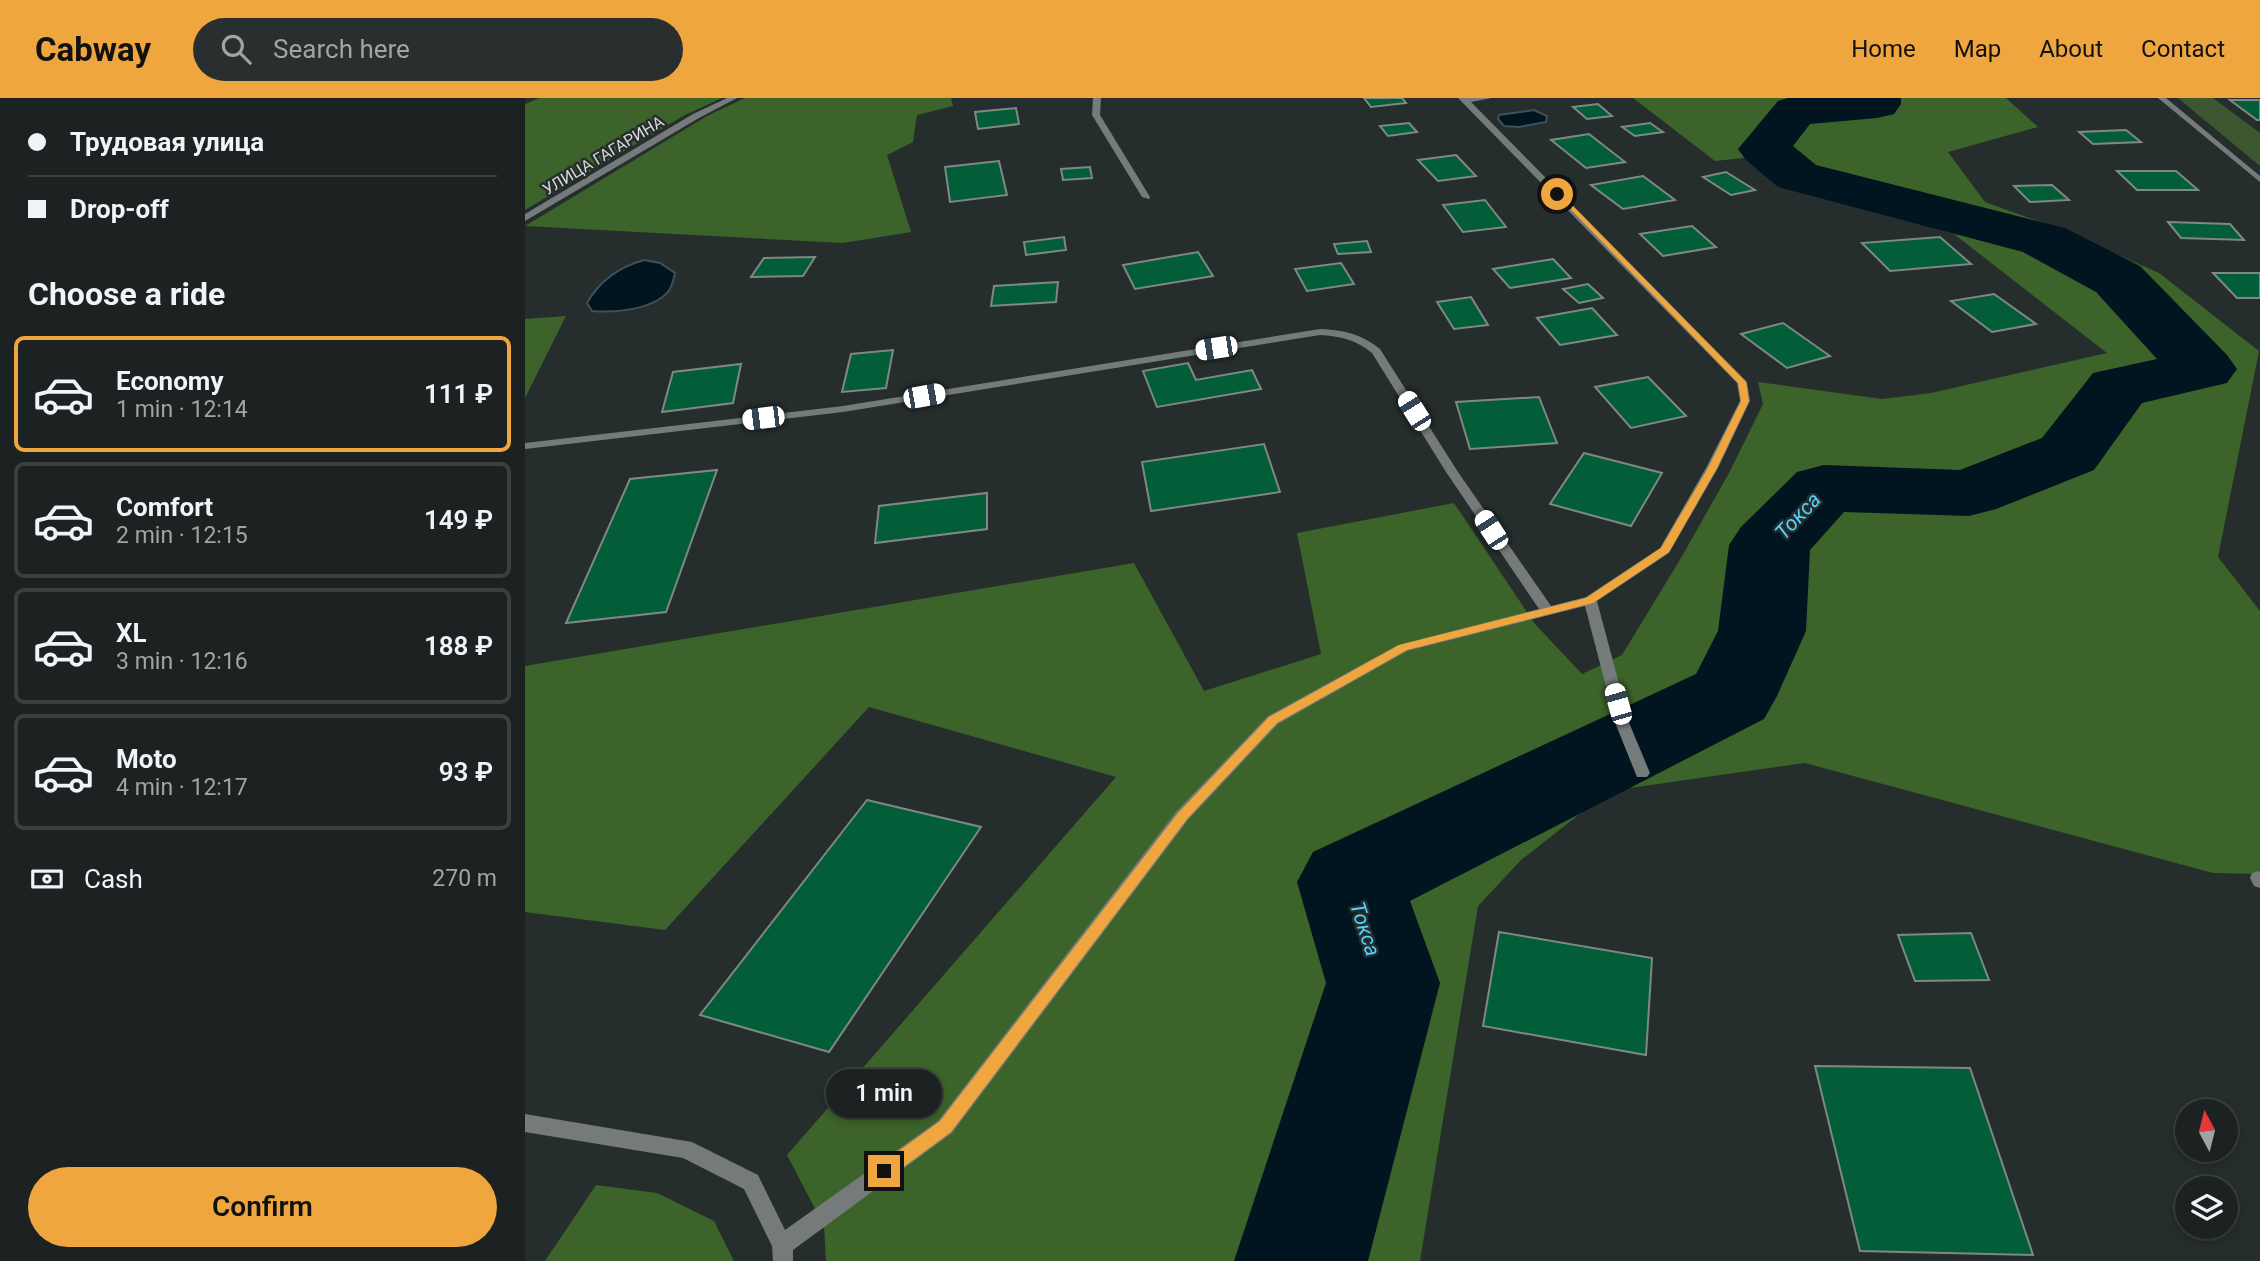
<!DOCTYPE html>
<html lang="en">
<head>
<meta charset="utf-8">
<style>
  :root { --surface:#1c2221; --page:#292f2e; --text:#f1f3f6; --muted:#a0a4a5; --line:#3a3f3f; --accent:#f0a63e }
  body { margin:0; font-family:Roboto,sans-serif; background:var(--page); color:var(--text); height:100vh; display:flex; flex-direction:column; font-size:26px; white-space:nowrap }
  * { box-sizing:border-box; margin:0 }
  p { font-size:23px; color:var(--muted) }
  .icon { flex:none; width:38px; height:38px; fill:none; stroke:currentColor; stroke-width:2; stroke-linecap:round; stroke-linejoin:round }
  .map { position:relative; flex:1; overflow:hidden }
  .side { display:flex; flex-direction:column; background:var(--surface); width:525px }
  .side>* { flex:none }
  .guide { display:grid; align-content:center; height:154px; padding:0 28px; background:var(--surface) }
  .needle { width:46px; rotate:353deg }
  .buttons { position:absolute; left:1650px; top:1001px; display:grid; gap:14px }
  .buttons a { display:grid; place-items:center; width:63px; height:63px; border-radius:50%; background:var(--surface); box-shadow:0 4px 10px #0003,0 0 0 2px var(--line); font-size:35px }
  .end { position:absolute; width:32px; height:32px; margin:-16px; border:9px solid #f0a63e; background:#111; box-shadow:0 0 0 4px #111 }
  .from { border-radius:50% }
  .bubble { position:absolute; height:49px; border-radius:24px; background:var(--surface); box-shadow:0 4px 10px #0003,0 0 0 2px var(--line); font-size:23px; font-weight:600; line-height:49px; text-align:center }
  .car { position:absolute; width:21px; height:42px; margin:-21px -10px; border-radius:9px; box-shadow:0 0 5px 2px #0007; background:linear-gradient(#fff 24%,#345 0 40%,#fff 0 76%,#345 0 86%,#fff 0) }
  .guide b { display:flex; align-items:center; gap:24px; height:66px; font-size:26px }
  .guide b+b { border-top:2px solid var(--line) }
  .guide i { width:18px; height:18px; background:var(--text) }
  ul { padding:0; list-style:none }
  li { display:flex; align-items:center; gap:21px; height:116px; margin:0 14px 10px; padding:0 14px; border:4px solid var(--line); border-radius:10px }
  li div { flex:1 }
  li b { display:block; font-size:26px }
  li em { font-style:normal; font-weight:600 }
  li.selected { border-color:var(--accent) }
  li>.icon { width:63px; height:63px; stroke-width:1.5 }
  h2 { padding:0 28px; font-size:32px; line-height:84px }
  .pay { display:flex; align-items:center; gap:18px; height:77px; padding:0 28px; font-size:26px }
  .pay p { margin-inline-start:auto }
  .primary-button { display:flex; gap:14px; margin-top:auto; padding:14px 28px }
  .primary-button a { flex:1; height:80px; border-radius:42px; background:var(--accent); color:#111; font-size:28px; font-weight:600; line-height:80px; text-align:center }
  header { display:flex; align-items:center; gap:42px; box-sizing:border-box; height:98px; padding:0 35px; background:var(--accent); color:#111 }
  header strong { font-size:33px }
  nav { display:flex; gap:38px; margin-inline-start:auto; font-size:24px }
  .search { width:490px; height:63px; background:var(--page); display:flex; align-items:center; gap:18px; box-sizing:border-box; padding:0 24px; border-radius:38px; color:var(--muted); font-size:26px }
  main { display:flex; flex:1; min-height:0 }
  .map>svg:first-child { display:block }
</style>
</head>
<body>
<header>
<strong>Cabway</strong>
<div class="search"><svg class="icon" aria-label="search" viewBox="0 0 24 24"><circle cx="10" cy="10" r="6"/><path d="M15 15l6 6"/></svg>Search here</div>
<nav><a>Home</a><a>Map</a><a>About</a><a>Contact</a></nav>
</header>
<main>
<section class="side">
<div class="guide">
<b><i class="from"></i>Трудовая улица</b>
<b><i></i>Drop-off</b>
</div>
<h2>Choose a ride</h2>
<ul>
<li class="selected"><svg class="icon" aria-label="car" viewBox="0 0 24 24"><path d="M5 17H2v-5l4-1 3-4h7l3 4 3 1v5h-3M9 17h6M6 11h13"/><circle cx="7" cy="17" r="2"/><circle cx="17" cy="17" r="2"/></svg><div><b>Economy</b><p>1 min · 12:14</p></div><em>111 ₽</em></li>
<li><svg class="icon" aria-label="car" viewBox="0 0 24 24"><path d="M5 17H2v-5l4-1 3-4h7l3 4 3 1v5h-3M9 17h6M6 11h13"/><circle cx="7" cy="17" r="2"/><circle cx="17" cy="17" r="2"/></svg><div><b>Comfort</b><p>2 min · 12:15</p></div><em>149 ₽</em></li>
<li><svg class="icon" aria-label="car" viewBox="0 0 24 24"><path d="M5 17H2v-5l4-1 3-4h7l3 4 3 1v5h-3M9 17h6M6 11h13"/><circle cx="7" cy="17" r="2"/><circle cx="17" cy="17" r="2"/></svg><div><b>XL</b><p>3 min · 12:16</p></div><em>188 ₽</em></li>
<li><svg class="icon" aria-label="car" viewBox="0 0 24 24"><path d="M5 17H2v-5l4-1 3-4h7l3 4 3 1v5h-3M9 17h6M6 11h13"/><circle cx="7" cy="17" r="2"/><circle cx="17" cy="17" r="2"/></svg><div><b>Moto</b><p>4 min · 12:17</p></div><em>93 ₽</em></li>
</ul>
<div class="pay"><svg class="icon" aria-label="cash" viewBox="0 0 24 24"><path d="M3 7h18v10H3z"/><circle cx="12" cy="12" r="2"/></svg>Cash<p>270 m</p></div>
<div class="primary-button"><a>Confirm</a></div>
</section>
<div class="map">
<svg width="1735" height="1163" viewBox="0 0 1735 1163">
  <rect width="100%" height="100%" fill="#252e2c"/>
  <polygon fill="#3d5831" points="1653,0 1688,0 1735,35 1735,68"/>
  <g fill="#3c6329">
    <polygon points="14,0 197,0 160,17 0,112 0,6"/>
    <polygon points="220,0 426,0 428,8 392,17 388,44 362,57 386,134 318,145 0,128 182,18"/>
    <polygon points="1108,0 1481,0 1513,29 1423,54 1460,104 1537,132 1634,175 1734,253 1693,459 1735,513 1735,776 1688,775 1280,665 1084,693 996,762 953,808 895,1163 301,1163 299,1128 262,1057 591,679 344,609 140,832 0,814 0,568 609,465 679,593 796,556 772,435 929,405 1010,526 1057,576 1097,557 1156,460 1204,375 1238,306 1233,284 1357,301 1406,295 1582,255 1429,136 1268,85 1227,59 1190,63"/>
    <polygon points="41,218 0,300 0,221"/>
    <polygon points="71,1087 132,1095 189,1123 209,1163 20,1163"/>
  </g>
  <g fill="#00151f" stroke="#405057" stroke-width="2">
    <polygon points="1009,12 1022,18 1021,24 994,29 979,28 973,21 974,17"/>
    <path d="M119,162L135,165L150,175C149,180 147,187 145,191C131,212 89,215 67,213L62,205C75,182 94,169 119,162Z"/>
  </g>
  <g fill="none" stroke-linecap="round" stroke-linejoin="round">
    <polygon fill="#00151f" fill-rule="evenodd" points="1263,0 1376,0 1376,6 1369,16 1352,20 1285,26 1268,48 1291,67 1540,130 1615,168 1702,257 1712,271 1702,285 1617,305 1569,372 1471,411 1444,418 1319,414 1285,452 1281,533 1252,598 1239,621 885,803 915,885 843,1163 709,1163 801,885 772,784 788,754 1171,576 1193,533 1204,447 1216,429 1272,374 1299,367 1435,372 1517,340 1568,275 1632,261 1571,194 1498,154 1253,89 1221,62 1213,51 1253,3"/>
  </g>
  <g fill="#025d38" stroke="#7f8883" stroke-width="2">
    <polygon points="839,0 877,0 881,5 846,9"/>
    <polygon points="1705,2 1735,2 1735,22 1732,22"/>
    <polygon points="1073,6 1087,18 1062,21 1048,9"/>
    <polygon points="491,10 494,26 453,31 450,14"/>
    <polygon points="884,25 892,34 863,38 855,28"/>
    <polygon points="1125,25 1138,34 1110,38 1097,29"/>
    <polygon points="1601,32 1616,44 1568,46 1554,34"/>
    <polygon points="1064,36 1100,64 1061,70 1026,42"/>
    <polygon points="931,57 951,78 913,83 893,62"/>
    <polygon points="474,63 482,97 425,104 420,69"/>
    <polygon points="565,69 567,80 538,82 536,71"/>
    <polygon points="1592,73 1651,73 1673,92 1612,92"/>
    <polygon points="1201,74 1230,92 1206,97 1178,79"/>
    <polygon points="1118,78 1150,102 1098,111 1066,87"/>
    <polygon points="1527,87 1544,102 1505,104 1489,88"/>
    <polygon points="960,102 981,129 938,134 918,107"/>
    <polygon points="1643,124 1705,126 1719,142 1656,140"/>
    <polygon points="1167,128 1191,149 1138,158 1115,136"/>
    <polygon points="539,139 541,152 501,157 499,144"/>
    <polygon points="1415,139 1446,166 1365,173 1337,145"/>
    <polygon points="842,143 846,154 813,156 809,146"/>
    <polygon points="673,154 688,178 610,191 598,167"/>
    <polygon points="290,159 278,178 226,179 239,160"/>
    <polygon points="1028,161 1046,180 985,190 968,171"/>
    <polygon points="816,165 829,186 782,193 770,171"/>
    <polygon points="1688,175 1735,175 1735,200 1712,200"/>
    <polygon points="533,184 531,204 466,208 469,188"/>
    <polygon points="1063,186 1078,200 1054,205 1038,191"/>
    <polygon points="1469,196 1511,226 1467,234 1426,203"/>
    <polygon points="946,199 963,227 929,231 912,204"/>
    <polygon points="1067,210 1092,237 1035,247 1012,220"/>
    <polygon points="1258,225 1305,258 1262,270 1216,236"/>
    <polygon points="368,252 361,290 317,294 326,256"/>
    <polygon points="663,265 671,282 727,272 736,291 632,309 618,273"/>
    <polygon points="216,266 208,305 137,314 148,274"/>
    <polygon points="1123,279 1161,318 1106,330 1070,289"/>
    <polygon points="1014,299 1032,345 945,351 931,304"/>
    <polygon points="739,346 755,394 626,413 617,364"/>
    <polygon points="1059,355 1137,375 1106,428 1025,406"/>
    <polygon points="192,372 141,514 41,525 105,381"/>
    <polygon points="462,395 462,431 350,445 354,408"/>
    <polygon points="342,702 456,729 304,954 175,917"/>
    <polygon points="974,834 1127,860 1121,957 958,928"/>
    <polygon points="1446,835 1464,882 1390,883 1373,837"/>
    <polygon points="1290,968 1445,970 1508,1157 1335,1153"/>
  </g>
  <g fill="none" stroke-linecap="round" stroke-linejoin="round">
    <g fill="#757a7b" fill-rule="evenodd">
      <polygon points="568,0 576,0 575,17 625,99 624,101 617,99 567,17"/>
      <path d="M933,0H967L946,4L1222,284L1225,303L1193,370L1144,455L1072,503L1105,627L1125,675L1122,679H1112L1091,627L1060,508L882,553L753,626L663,722L427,1035L268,1152V1163H248L247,1148L219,1091L158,1060L0,1034V1016L167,1044L233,1077L260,1132L413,1023L651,714L743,618L873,547L1014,511L921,374L847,255C831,242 815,238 795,237L318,314L0,351V345L318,308L795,231C818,232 837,236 855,251L933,374L1026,508L1061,499L1135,450L1181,370L1215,303L1212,285Z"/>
      <polygon points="1733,773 1735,774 1735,790 1729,788 1725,780 1727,775"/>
    </g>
    <g fill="#757a7b" fill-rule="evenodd">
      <polygon points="202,0 212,0 174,20 0,123 0,116 168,16"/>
      <polygon points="1633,0 1641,0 1735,78 1735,84"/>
    </g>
  </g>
  <polygon fill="#f0a63e" points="1030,95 1035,95 1221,284 1224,303 1192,370 1144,454 1068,505 882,552 752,625 662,721 426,1034 365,1079 359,1081 353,1079 351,1073 353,1068 415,1023 653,715 744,619 874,547 1061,500 1136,450 1183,370 1216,303 1213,285"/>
  <g text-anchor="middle" stroke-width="5" stroke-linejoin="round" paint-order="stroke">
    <g font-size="16" fill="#d6dbda" stroke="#252e2c">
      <text transform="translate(78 57) rotate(-31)" y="6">УЛИЦА ГАГАРИНА</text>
    </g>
    <g font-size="21" font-style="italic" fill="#51d3fe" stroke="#252e2c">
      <text transform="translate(1273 418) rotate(-47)" y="7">Токса</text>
      <text transform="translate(840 831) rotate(72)" y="7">Токса</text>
    </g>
  </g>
</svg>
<div class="buttons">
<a><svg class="needle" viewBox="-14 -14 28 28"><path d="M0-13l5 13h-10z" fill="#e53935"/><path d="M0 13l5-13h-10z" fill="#a0a4a5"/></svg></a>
<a><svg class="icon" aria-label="layers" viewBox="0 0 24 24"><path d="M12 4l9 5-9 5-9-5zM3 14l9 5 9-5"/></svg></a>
</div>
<i class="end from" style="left:1032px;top:96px"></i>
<i class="end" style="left:359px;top:1073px"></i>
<div class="bubble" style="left:301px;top:971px;width:116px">1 min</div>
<i class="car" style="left:691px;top:250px;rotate:261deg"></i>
<i class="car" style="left:399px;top:298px;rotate:80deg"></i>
<i class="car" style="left:889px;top:313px;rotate:328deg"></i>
<i class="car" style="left:238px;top:320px;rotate:263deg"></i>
<i class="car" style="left:966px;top:432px;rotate:327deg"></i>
<i class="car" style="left:1093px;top:606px;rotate:344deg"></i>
</div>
</main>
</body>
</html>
